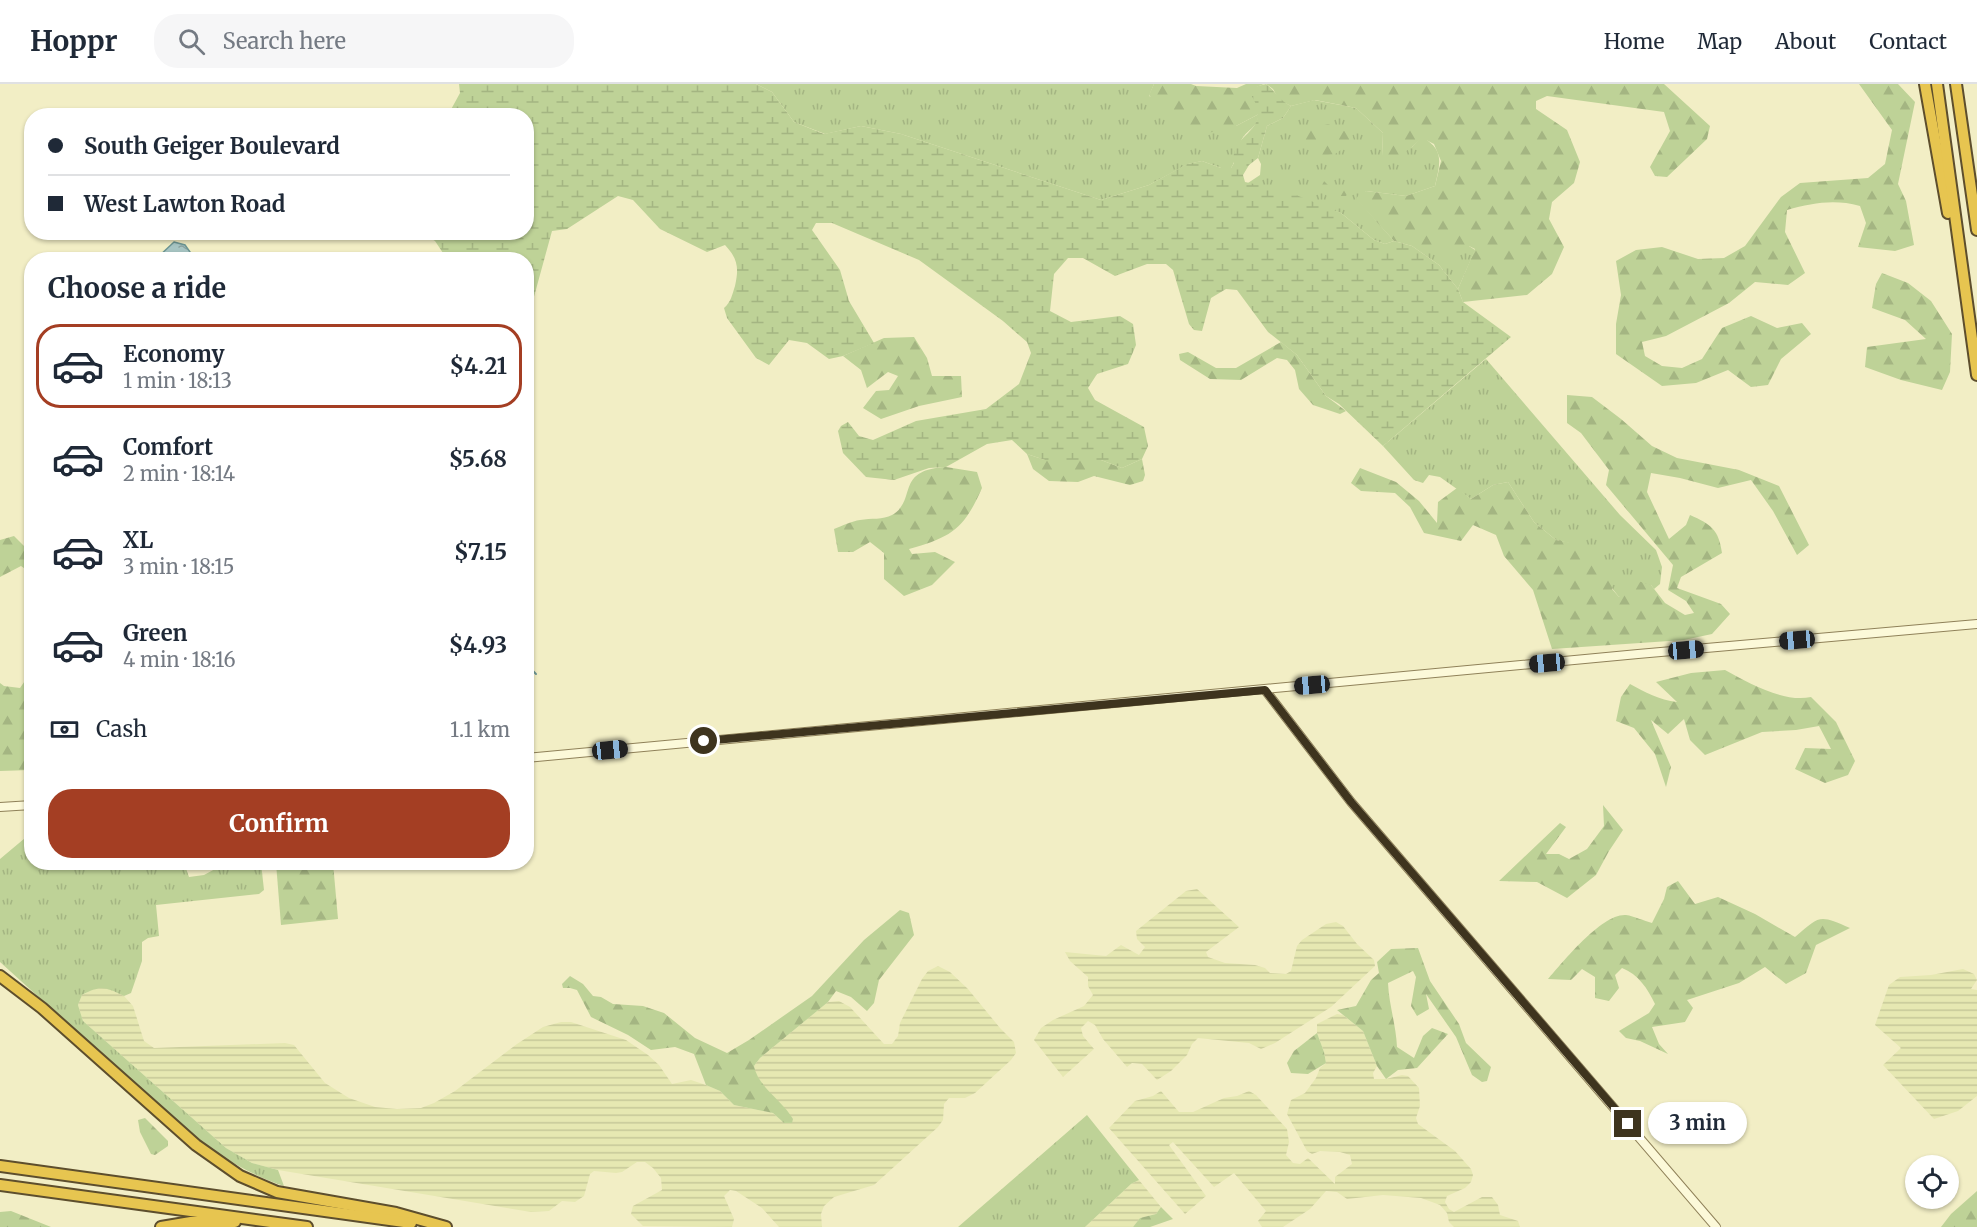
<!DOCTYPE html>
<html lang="en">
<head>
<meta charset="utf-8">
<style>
  :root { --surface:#fff; --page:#f6f6f7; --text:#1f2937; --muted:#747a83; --line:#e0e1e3; --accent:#a43e23 }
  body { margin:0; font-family:Merriweather,serif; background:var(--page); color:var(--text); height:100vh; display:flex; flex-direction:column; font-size:22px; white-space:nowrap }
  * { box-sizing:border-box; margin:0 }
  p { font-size:20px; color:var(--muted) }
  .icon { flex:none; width:33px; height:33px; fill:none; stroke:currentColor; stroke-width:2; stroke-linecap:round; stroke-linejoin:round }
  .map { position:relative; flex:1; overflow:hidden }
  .panel { position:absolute; left:24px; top:168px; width:510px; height:618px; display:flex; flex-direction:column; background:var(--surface); border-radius:24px; box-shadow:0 2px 4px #0004 }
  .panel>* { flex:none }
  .banner { position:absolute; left:24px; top:24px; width:510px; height:132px; border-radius:24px; box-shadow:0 2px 4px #0004; display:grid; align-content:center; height:132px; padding:0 24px; background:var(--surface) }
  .buttons { position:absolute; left:1905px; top:1071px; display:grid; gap:12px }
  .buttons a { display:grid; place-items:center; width:54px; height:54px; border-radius:50%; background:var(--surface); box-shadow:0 2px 4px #0004; font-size:30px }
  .end { position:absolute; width:27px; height:27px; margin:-14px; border:8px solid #3e341e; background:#fff; box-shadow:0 0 0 3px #fff }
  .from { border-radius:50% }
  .bubble { position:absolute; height:42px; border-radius:21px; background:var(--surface); box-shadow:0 2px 4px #0004; font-size:20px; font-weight:700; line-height:42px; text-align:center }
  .car { position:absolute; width:18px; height:36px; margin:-18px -9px; border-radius:8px; box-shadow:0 0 4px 2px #0007; background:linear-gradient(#222 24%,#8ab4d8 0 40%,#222 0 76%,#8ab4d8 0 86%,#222 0) }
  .banner b { display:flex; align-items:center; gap:21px; height:57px; font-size:22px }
  .banner b+b { border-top:2px solid var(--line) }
  .banner i { width:15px; height:15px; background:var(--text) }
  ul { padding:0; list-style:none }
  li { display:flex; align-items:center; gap:18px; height:84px; margin:0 12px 9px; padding:0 12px; border:3px solid transparent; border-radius:24px }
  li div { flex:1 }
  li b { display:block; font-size:22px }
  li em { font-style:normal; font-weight:700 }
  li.current { border-color:var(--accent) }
  li>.icon { width:54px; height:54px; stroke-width:1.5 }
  h2 { padding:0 24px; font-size:27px; line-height:72px }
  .pay { display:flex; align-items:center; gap:15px; height:66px; padding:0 24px; font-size:22px }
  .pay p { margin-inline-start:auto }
  .action { display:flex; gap:12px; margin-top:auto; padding:12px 24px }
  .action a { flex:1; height:69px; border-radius:24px; background:var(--accent); color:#fff; font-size:24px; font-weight:700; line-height:69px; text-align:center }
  header { display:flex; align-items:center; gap:36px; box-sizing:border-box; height:84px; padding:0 30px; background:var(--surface); border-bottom:2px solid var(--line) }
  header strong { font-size:28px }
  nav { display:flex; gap:33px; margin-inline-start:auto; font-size:21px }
  .search { width:420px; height:54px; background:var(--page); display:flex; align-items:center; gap:15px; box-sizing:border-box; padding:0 21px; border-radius:24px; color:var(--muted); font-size:22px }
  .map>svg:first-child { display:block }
</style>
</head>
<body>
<header>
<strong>Hoppr</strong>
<div class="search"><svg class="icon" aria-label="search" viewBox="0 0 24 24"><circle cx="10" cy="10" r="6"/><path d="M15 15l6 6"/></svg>Search here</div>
<nav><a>Home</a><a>Map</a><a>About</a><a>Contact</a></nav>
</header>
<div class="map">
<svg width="1977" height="1143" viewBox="0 0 1977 1143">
  <defs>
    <pattern id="farmland-rules" width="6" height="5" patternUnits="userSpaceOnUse" patternTransform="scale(1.5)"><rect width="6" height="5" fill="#e6e8b2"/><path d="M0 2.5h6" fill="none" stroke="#c6c899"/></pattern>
    <pattern id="grass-tufts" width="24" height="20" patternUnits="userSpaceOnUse" patternTransform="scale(1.5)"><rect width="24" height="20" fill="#bed297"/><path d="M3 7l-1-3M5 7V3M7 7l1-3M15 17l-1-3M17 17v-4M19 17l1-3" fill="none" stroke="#a4b582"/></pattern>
    <pattern id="forest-firs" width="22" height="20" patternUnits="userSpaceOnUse" patternTransform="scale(1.5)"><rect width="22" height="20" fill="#bed297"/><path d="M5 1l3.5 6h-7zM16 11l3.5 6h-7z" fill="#a4b582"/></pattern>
    <pattern id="wetland-marsh" width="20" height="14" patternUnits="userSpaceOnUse" patternTransform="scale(1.5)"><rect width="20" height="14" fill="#bed297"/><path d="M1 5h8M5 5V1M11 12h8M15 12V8" fill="none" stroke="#a4b582"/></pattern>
    <pattern id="water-ripples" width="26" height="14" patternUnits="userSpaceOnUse" patternTransform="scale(1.5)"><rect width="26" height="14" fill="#a7c5c3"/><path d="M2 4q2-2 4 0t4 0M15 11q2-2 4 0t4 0" fill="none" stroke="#89a19e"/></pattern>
  </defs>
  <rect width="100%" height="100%" fill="#f2eec5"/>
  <g fill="url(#farmland-rules)">
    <polygon points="1197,805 1239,843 1206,868 1208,873 1225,879 1255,881 1265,884 1270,889 1286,890 1291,887 1297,862 1302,856 1326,840 1336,838 1343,842 1357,860 1374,876 1375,882 1331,923 1275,959 1261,965 1249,959 1198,954 1192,960 1187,971 1171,987 1157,996 1142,980 1132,979 1127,983 1103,955 1095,941 1088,937 1081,944 1083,952 1094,965 1063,993 1034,956 1041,944 1053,936 1084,922 1093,911 1088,902 1088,893 1070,877 1065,868 1106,872 1121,861 1139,871 1145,863 1137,855 1136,847 1186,807"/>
    <polygon points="938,882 950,888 968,905 1000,944 1014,958 1016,969 1011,976 975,1009 965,1014 949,1014 944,1020 943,1036 938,1043 874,1101 834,1113 824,1122 821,1130 822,1143 779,1143 762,1124 736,1107 730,1106 724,1112 734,1135 732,1143 643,1142 631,1130 633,1122 662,1106 661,1094 653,1084 645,1078 637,1078 622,1088 616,1089 594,1087 590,1090 584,1112 575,1118 562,1117 549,1127 531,1128 278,1086 252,1079 226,1064 110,961 83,937 78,921 82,911 94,905 106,903 124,912 133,922 144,957 154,964 285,959 294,961 325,999 349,1014 375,1023 397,1025 421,1024 434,1019 455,1007 517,960 543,943 561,938 571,938 626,956 648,971 659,981 672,1000 691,996 706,1001 720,1007 734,1021 773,1029 784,1039 755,988 754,982 760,974 828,918 839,917 850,923 884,960 892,960 898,952 900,939 922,895 928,887"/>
    <polygon points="1963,885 1974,890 1977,896 1971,905 1977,906 1977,1012 1958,1027 1934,1035 1883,981 1901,964 1875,941 1889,901 1900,893 1931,891"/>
    <polygon points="1337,930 1343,931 1363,947 1377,982 1373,989 1374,995 1386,995 1402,991 1408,992 1419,1004 1420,1022 1416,1034 1418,1040 1455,1067 1471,1085 1473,1091 1471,1098 1465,1104 1447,1112 1445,1118 1449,1125 1454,1128 1482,1113 1492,1113 1498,1121 1500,1131 1518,1137 1520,1143 1454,1143 1449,1138 1447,1129 1440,1121 1421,1114 1383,1111 1347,1115 1337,1108 1326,1107 1310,1125 1283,1143 1262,1143 1258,1137 1266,1127 1234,1089 1214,1103 1173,1058 1169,1061 1206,1112 1185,1130 1109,1044 1135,1017 1153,1012 1161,1007 1179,1028 1193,1028 1224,1014 1237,1012 1249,1007 1256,1011 1287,1045 1289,1058 1286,1071 1293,1079 1300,1080 1308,1074 1335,1100 1335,1093 1352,1080 1350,1071 1340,1068 1320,1067 1312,1070 1307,1067 1287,1030 1291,1016 1305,1009 1316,994 1320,984 1326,979 1324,968 1317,949 1317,940"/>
    <polygon points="1139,1096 1161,1123 1156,1130 1140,1134 1133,1143 1085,1143 1131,1100"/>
  </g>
  <g fill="url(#grass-tufts)">
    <path d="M756,0H1154L1149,12L1236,42L1259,30C1256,47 1247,44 1241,57C1236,66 1237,75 1231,84H1221L1202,77L1188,80L1149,101L1101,116L901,50L861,42L825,50L794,38L772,8Z"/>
    <path d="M1314,16L1356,24L1383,49L1382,72L1412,63L1422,53C1445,66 1440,79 1435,102L1406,112L1366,107L1357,115L1394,157L1385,160L1374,156L1341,129L1248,99L1260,91L1261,80L1258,74L1267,42L1283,34L1291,22Z"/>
    <polygon points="1412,162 1469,162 1475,166 1458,205 1439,181"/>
    <polygon points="1486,275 1620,431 1656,466 1662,483 1660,500 1654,505 1651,501 1619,513 1578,461 1556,456 1534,438 1508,398 1493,401 1471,415 1440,393 1429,391 1423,399 1414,396 1383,362"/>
    <path d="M31,749L32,778L85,779L97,784L105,779H184L189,793L204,791L215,785L216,779H261L264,806L259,810L156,821L159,852L148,854L142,858V877L131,909L124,912C105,903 101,901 82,911L78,921L83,937L226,1064L252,1079L278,1086L284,1102C246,1089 224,1074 191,1051L0,878V775Z"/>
    <polygon points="1087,1031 1139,1096 1131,1100 1085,1143 958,1143"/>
  </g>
  <g fill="url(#forest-firs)">
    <polygon points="1154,0 1191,0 1196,2 1237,4 1246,0 1264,0 1254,4 1259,30 1236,42 1208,49 1169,34 1149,11"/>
    <polygon points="1266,0 1664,0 1710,42 1707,55 1667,93 1655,92 1650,83 1670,47 1664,28 1547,12 1536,17 1536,25 1567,46 1580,78 1574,99 1552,118 1549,135 1564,163 1552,190 1527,211 1463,218 1458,205 1475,165 1469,162 1412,162 1394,157 1356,115 1360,109 1366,107 1406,112 1435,102 1441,77 1434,60 1422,54 1412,63 1390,78 1382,72 1383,49 1356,24 1315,16 1291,22 1279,16 1273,5"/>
    <path d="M1859,0H1898L1915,18L1898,100L1906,117L1914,161L1895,167L1858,163L1866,139L1860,122C1834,115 1813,119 1787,126L1785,148L1805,189L1788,201L1755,198L1729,219L1666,252L1642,258L1645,272L1662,282L1682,284L1702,275L1722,244L1751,232L1777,244L1802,239L1811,250L1781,275L1768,301L1751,303L1728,286L1696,299L1662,302L1616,270V240L1621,211L1616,177L1636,166L1662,163L1698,175L1724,174L1745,162L1781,113L1800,99L1868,94L1885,80L1892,46Z"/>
    <polygon points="1328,40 1352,50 1354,57 1335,70 1321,72 1301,58 1298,51 1303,47"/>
    <polygon points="1315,87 1320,87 1323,96 1330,103 1346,104 1349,107 1346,112 1327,112 1312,95"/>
    <polygon points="1882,189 1908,199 1931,217 1952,250 1950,288 1942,306 1901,296 1865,283 1867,263 1926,255 1905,236 1872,224 1876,200"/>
    <polygon points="914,253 927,274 932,292 961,292 962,313 919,322 881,335 863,324 876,307 889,306 898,292 888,288 867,304 861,286 843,272 884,254"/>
    <polygon points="1281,258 1297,271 1326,312 1346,327 1340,330 1313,321 1299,305 1295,286 1287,276 1277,274 1241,296 1210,295 1180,276 1179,270 1188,268 1216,284 1236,284"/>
    <path d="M1567,311L1592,313L1621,335L1652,362L1677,374L1739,386L1779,402L1809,461L1797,471L1773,427L1751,396L1718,404L1680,394L1651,389L1647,408L1669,455L1686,441L1690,431C1711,440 1719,446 1722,469L1681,493L1677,504L1721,520L1730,530L1712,550L1684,556L1552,565L1533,506L1504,472L1496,451L1473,441L1461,457L1424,449L1410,423L1395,409L1361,407L1351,399L1360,384L1396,398L1419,417L1437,439L1438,418L1457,404L1471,415L1493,401L1508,398L1534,438L1556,456L1578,460L1611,482L1612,505L1619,513L1638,497L1651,501L1665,519L1685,531L1694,529L1686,517L1668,506L1673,481L1606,401L1609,386L1581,349L1567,339Z"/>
    <polygon points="1027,370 1045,376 1101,376 1122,384 1142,375 1145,391 1143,397 1130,401 1094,392 1078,398 1049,397 1033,385"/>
    <path d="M946,383L977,388L982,404C964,445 952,453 909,465L912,470L935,468L955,478L932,501L904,512L884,495V469L870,458L853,468H838L834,445C842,442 852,437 860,436C871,434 883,436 892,431C918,416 894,386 946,383Z"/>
    <polygon points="14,452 31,469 31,489 21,482 0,493 0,456"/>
    <path d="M1725,586C1749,599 1784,619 1811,613L1836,638L1855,677L1848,691L1825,699L1795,685L1805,664L1831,665L1819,642L1796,646L1762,648L1705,671L1690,656L1684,635L1668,650L1651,636L1671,683L1666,703L1655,670L1634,644L1616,637L1621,613L1630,600C1645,608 1659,616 1677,618L1656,598L1691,589Z"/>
    <polygon points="31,588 31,686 0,687 0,599 4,602 20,604"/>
    <polygon points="1603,721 1623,746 1609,767 1596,791 1567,814 1537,798 1499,797 1560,739 1566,743 1546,770 1559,770 1569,775 1587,765 1604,742"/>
    <polygon points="276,779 333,779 338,835 281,841"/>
    <path d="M1678,797L1695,820L1718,813L1755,830L1795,853C1820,832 1818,830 1850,844L1816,861L1806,889L1786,900L1765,883L1739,899L1687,916L1693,924L1685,938L1652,943L1659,960L1668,970L1640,957L1626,954L1619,947L1649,929L1655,920C1648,905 1638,890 1622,884L1615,891L1619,904L1609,917L1595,914V893L1582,885L1571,896L1548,895C1563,878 1602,829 1626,831C1634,832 1644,837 1652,839L1664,815L1667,803Z"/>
    <path d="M900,826L909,829L914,851L879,896L874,919L867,927L851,913L836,907L828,918L760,974L754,982C758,1003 783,1017 793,1035L792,1039H784L773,1029L734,1021L720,1007L706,1001L694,970L675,963L651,966L628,951L591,933L577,906L570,904H563L562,900L570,892L583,900L593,912L601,913L613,920L643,922L664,929L695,954L727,969L749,956L812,912L864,856Z"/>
    <path d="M1418,864L1430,897L1459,940L1466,959L1491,983L1487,997L1482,998L1472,991L1456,953L1426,910L1429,925L1417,932L1411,922L1416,893L1413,887L1388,899C1389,921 1396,941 1397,963L1414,974L1423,952L1432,944L1448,950L1417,984L1398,986L1386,995L1377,982L1363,947L1337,926L1356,922L1371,896L1379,889L1377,878L1391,865Z"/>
    <polygon points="1317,949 1324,968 1326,979 1308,990 1291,989 1287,979 1294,967"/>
    <polygon points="145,1034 168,1057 168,1062 155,1071 151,1070 140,1048 138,1036"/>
    <polygon points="1977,1107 1977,1143 1941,1143 1951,1130"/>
    <polygon points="1161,1123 1173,1135 1150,1143 1133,1143 1140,1134 1156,1130"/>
    <polygon points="11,1127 51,1143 0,1143 0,1128"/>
  </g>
  <path fill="url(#wetland-marsh)" d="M459,0H756L772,8L794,38L824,50L861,42L901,50L1101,116L1149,101L1187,80L1202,77L1221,84H1231L1234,79C1229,48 1275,48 1251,11L1254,3L1266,0C1277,8 1277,15 1291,22L1283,34L1267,42L1258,74L1249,81L1243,91L1245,98L1286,107L1341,129L1374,156L1385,160L1394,157L1412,162L1439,181L1458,205L1463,218L1511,253L1383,362L1339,320L1326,312L1297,271L1268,248L1237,206L1226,205L1211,214L1202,247L1194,246L1189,240L1173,186L1166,180H1147L1115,192L1083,174H1068L1054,190L1050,227L1071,238L1120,232L1133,240L1136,261L1128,280L1097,290L1088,304L1095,316L1144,343L1148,362L1142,375L1122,384L1101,376H1045L1027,370L1012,356L987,360L946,383L929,384L894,396L866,393L843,369L838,347L841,342L848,338L859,352L873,356L916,337L986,325L1019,300L1031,269L1027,258L1003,237L919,176L832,139H816L812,146L840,186L849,217L874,259L843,272L829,275L807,259L789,256L769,281L756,274L727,234L724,224C731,218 732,211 735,202C739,184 738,175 725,161L707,168L660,145L633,116L618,112L567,145L552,147L532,220L527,223L526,176L447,175L435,157L422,149L526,148V32L448,31L460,9Z"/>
  <polygon fill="url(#water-ripples)" stroke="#6c9593" stroke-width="1.5" points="174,158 185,161 195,175 156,175"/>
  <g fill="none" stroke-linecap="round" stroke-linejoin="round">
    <polyline stroke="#6c9593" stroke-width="2" points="526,580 536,590"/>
    <defs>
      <g id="minor">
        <polyline points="1265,606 1351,718 1716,1143"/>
        <polyline points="526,674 1638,570 1977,540"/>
        <polyline points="0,723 32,721"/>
      </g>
      <g id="highway">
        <polyline points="1925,0 1948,129"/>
        <polyline points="1937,0 1977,291"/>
        <polyline points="1956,0 1977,146"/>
        <polyline points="0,892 42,924 196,1061 240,1092 277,1108 396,1129 446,1143"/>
        <polyline points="0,1082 411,1139"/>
        <polyline points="0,1101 307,1143"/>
        <polyline points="161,1143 191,1138 235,1138"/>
      </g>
    </defs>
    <use href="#minor" stroke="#8f8159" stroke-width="10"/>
    <use href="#highway" stroke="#5d4e2d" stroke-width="14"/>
    <use href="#minor" stroke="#fcf9d9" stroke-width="8"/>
    <use href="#highway" stroke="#e7c550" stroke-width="10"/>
  </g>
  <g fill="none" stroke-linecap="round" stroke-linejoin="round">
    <polyline stroke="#3e341e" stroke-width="8" points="704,657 1265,606 1351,718 1628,1040"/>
  </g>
</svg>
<div class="buttons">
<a><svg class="icon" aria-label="locate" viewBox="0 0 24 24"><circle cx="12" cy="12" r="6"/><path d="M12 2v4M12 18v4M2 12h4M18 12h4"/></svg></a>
</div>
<i class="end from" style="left:704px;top:657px"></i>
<i class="end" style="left:1628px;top:1040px"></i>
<div class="bubble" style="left:1648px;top:1018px;width:99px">3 min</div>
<i class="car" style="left:1797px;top:556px;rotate:265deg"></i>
<i class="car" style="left:1686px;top:566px;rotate:85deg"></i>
<i class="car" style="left:1547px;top:579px;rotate:265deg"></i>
<i class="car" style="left:1312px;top:601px;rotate:265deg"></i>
<i class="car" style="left:610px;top:666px;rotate:84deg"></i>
<div class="banner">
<b><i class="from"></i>South Geiger Boulevard</b>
<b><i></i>West Lawton Road</b>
</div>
<section class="panel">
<h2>Choose a ride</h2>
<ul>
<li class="current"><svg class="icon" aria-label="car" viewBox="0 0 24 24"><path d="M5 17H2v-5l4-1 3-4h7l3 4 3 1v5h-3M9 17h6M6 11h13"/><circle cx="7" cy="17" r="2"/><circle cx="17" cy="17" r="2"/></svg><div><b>Economy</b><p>1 min · 18:13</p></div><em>$4.21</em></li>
<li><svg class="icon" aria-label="car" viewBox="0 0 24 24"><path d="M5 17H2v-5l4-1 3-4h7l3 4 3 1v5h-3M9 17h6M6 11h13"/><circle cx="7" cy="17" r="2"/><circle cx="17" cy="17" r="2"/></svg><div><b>Comfort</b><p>2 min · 18:14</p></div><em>$5.68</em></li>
<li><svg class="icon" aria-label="car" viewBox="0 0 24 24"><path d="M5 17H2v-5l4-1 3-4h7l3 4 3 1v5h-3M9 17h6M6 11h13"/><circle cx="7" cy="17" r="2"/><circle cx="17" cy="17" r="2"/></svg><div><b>XL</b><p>3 min · 18:15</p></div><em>$7.15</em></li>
<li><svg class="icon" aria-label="car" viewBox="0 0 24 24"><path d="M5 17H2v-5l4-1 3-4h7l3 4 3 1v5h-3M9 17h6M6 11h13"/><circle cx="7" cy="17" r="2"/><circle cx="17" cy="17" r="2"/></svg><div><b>Green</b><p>4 min · 18:16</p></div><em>$4.93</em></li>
</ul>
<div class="pay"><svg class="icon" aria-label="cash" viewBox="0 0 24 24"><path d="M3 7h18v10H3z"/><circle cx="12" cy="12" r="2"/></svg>Cash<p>1.1 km</p></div>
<div class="action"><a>Confirm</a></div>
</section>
</div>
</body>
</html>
